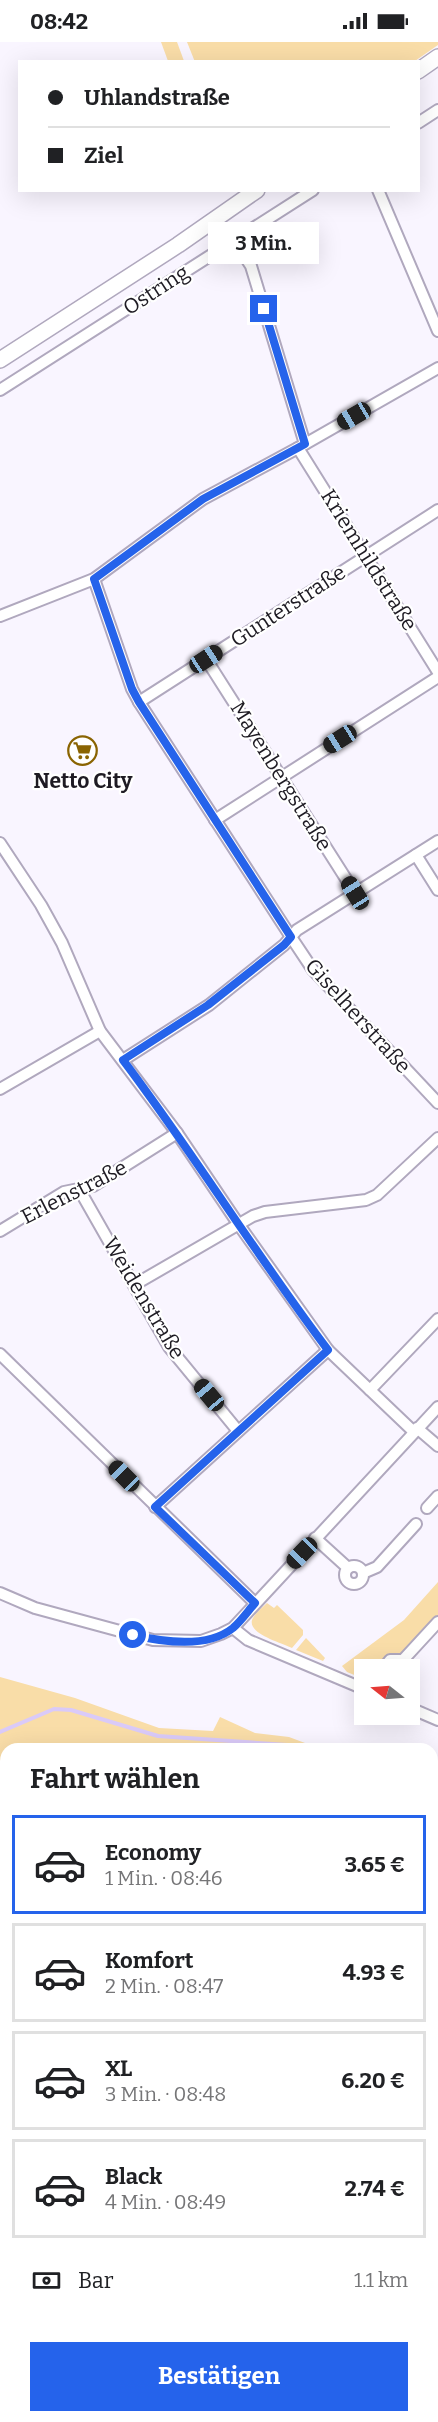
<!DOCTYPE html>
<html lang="de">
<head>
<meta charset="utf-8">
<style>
  :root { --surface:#fff; --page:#f6f6f6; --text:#202124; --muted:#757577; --line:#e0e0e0; --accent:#2563eb }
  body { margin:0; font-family:Bitter,serif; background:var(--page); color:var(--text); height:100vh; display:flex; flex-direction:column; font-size:22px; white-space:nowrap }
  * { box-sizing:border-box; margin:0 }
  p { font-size:20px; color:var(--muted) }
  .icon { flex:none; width:33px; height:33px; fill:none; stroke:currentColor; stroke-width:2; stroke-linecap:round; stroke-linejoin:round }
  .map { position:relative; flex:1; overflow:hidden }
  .sheet { position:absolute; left:0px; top:1701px; width:438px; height:680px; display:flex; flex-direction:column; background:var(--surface); border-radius:18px 18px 0 0; box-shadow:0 6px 24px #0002 }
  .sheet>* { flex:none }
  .banner { position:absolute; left:18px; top:18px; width:402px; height:132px; border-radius:0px; box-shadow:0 6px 24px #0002; display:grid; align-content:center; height:132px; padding:0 30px; background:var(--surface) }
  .needle { width:39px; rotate:287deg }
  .buttons { position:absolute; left:354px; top:1617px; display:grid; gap:12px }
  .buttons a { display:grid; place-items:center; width:66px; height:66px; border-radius:0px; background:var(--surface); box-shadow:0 6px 24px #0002; font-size:30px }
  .end { position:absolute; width:27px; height:27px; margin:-14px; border:8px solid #2563eb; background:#fff; box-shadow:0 0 0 3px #fff }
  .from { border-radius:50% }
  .bubble { position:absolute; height:42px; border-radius:0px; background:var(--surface); box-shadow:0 6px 24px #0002; font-size:20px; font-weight:700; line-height:42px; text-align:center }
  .car { position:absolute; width:18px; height:36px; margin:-18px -9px; border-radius:8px; box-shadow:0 0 4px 2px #0007; background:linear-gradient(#222 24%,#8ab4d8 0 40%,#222 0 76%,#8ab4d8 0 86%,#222 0) }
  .banner b { display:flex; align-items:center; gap:21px; height:57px; font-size:22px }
  .banner b+b { border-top:2px solid var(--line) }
  .banner i { width:15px; height:15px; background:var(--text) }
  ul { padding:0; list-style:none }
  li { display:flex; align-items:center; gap:18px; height:99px; margin:0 12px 9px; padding:0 18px; border:3px solid var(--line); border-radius:0px }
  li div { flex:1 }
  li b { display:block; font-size:22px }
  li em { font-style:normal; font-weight:700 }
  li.selected { border-color:var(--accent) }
  li>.icon { width:54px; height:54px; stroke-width:1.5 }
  h2 { padding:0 30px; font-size:27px; line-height:72px }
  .pay { display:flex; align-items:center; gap:15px; height:66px; padding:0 30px; font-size:22px }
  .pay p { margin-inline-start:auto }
  .action { display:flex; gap:12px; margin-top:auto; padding:12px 30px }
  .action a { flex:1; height:69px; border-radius:0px; background:var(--accent); color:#fff; font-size:24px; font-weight:700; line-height:69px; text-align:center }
  .status { display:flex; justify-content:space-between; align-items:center; height:42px; padding:0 30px; background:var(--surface); direction:ltr }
  .status svg { height:16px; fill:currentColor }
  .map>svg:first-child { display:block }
</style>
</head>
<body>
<div class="status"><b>08:42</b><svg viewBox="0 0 49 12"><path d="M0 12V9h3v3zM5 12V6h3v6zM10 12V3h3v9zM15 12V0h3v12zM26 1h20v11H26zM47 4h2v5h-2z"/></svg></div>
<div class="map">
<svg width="438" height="2380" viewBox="0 0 438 2380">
  <rect width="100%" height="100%" fill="#f9f5ff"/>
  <g fill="#f9dda8">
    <polygon points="161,0 177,0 184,19 168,19"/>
    <polygon points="187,0 438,0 438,3 415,19 195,20"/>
    <path d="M438,1540V1577C417,1599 397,1627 364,1628V1637L347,1630L342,1624L404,1578Z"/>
    <path d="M267,1561L274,1566L277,1563L303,1588V1593L292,1606C282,1601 248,1592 252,1578C254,1572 262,1566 267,1561Z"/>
    <polygon points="306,1596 325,1616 323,1619 296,1608"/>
    <polygon points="0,1635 75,1656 159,1686 213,1689 220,1675 255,1691 289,1695 321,1707 6,1707 6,2367 0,2364"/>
    <polygon points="432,1749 438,1751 438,1917 432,1915"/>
    <polygon points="21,2375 137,2374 137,2375 135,2380 33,2380"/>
  </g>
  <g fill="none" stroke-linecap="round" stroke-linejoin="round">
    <g stroke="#dacaf8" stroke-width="4">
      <polyline points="0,1690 54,1667 71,1668 158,1694 287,1703 297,1707"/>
      <polyline points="432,1755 438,1757"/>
      <polyline points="432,2332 438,2333"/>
    </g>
    <defs>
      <g id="street">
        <polyline points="418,81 438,68"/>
        <polyline points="378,148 438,289"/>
        <polyline points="234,198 251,224 305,402"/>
        <polyline points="0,348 313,148"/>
        <polyline points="298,406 438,630"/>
        <polyline points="94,537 132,647 139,660 291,895 313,928 438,1061"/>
        <polyline points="0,574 94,537 203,457 298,406 438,326"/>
        <polyline points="206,617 355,851"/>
        <polyline points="139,660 438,468"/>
        <polyline points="215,778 438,635"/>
        <polyline points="0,801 41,863 62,901 100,989 177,1091 239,1183 328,1308 414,1390"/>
        <polyline points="416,813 438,848"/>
        <polyline points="123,1018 209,963 284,903 297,888 438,799"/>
        <polyline points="0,1047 100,989"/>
        <polyline points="79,1147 169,1305 238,1389"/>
        <polyline points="0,1189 64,1150 93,1144 177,1091"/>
        <polyline points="134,1243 253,1174 265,1170 366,1158 377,1153 438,1096"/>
        <polyline points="0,1312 255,1561"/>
        <polyline points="370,1348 438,1277"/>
        <polyline points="417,1386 438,1404"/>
        <polyline points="155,1465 328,1308"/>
        <polyline points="427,1466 438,1454"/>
        <polyline points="315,1496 348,1526"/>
        <circle cx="354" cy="1533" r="9"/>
        <polyline points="363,1531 377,1525 416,1482"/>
        <polyline points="0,1551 35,1566 153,1598 201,1599 221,1592 233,1586 438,1365"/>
        <polyline points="233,1586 248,1598 364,1647"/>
        <polyline points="382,1628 390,1618 403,1618 438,1580"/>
        <polyline points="410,1666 438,1678"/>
      </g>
      <g id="secondary">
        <polyline points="418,29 438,15"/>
        <polyline points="0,318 178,203 257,148"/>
      </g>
    </defs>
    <use href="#street" stroke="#b0a8be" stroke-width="14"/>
    <use href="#secondary" stroke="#b0a8be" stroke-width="18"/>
    <use href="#street" stroke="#fff" stroke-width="10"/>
    <use href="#secondary" stroke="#fff" stroke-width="15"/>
  </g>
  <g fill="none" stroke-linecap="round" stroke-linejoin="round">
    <path stroke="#2563eb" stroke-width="8" d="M133,1593C163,1600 207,1607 233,1586C241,1579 248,1569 255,1561L155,1465L328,1308C256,1213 194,1112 123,1018L208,963L284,903L291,895L139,660L132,647L94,537L203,457L305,402L264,267"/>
  </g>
  <defs>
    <symbol id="supermarket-ring" viewBox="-11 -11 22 22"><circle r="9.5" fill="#fff" stroke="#8a6402" stroke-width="1.5"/><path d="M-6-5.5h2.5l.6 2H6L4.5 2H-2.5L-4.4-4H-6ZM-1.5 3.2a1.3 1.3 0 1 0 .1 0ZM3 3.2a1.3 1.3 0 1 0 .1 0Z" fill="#8a6402"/></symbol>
  </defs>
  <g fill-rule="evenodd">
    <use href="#supermarket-ring" x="66" y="692" width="33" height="33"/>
  </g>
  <g text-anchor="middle" stroke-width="4.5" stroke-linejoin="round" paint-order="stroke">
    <g font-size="21" fill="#1e1b23" stroke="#fff">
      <text transform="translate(156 248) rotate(-33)" y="7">Ostring</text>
      <text transform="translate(369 518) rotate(58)" y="7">Kriemhildstraße</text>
      <text transform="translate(288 564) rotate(-33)" y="7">Gunterstraße</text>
      <text transform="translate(281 734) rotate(58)" y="7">Mayenbergstraße</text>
      <text transform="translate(358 974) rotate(48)" y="7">Giselherstraße</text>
      <text transform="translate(74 1150) rotate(-27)" y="7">Erlenstraße</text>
      <text transform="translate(144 1256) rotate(59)" y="7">Weidenstraße</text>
    </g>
    <g font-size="21" font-weight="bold" fill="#1e1b23" stroke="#fff">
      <text x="83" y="746">Netto City</text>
    </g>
  </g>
</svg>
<div class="buttons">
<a><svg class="needle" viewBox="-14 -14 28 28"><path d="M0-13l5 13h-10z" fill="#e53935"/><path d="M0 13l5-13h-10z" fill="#757577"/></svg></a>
</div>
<i class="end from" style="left:133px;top:1593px"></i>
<i class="end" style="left:264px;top:267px"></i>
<div class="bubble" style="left:208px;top:180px;width:111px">3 Min.</div>
<i class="car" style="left:354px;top:374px;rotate:240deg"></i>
<i class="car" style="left:206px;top:617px;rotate:57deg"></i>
<i class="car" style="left:340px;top:697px;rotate:238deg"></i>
<i class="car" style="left:355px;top:851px;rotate:328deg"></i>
<i class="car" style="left:209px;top:1353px;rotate:320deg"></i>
<i class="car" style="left:124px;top:1434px;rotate:315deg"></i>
<i class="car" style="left:302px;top:1511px;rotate:224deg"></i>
<div class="banner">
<b><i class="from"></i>Uhlandstraße</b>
<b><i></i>Ziel</b>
</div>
<section class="sheet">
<h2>Fahrt wählen</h2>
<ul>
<li class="selected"><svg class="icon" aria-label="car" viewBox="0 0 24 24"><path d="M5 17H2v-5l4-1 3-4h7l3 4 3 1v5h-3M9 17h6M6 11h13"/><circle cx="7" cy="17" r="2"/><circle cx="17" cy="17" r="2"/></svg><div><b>Economy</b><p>1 Min. · 08:46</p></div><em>3.65 €</em></li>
<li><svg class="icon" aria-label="car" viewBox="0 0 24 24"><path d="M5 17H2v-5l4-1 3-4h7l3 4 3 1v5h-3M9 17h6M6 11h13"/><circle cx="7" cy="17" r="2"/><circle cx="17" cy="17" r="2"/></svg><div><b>Komfort</b><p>2 Min. · 08:47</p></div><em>4.93 €</em></li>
<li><svg class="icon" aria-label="car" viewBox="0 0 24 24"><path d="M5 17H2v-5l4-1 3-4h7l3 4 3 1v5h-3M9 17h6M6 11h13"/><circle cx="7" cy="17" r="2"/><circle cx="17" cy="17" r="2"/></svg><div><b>XL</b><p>3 Min. · 08:48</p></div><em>6.20 €</em></li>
<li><svg class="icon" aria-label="car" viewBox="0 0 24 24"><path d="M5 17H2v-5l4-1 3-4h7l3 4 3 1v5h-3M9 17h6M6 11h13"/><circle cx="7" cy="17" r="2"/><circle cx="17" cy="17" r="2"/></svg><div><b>Black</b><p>4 Min. · 08:49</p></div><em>2.74 €</em></li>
</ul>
<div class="pay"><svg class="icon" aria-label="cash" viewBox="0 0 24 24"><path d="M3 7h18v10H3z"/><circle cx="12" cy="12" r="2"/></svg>Bar<p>1.1 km</p></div>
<div class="action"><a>Bestätigen</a></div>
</section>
</div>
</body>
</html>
